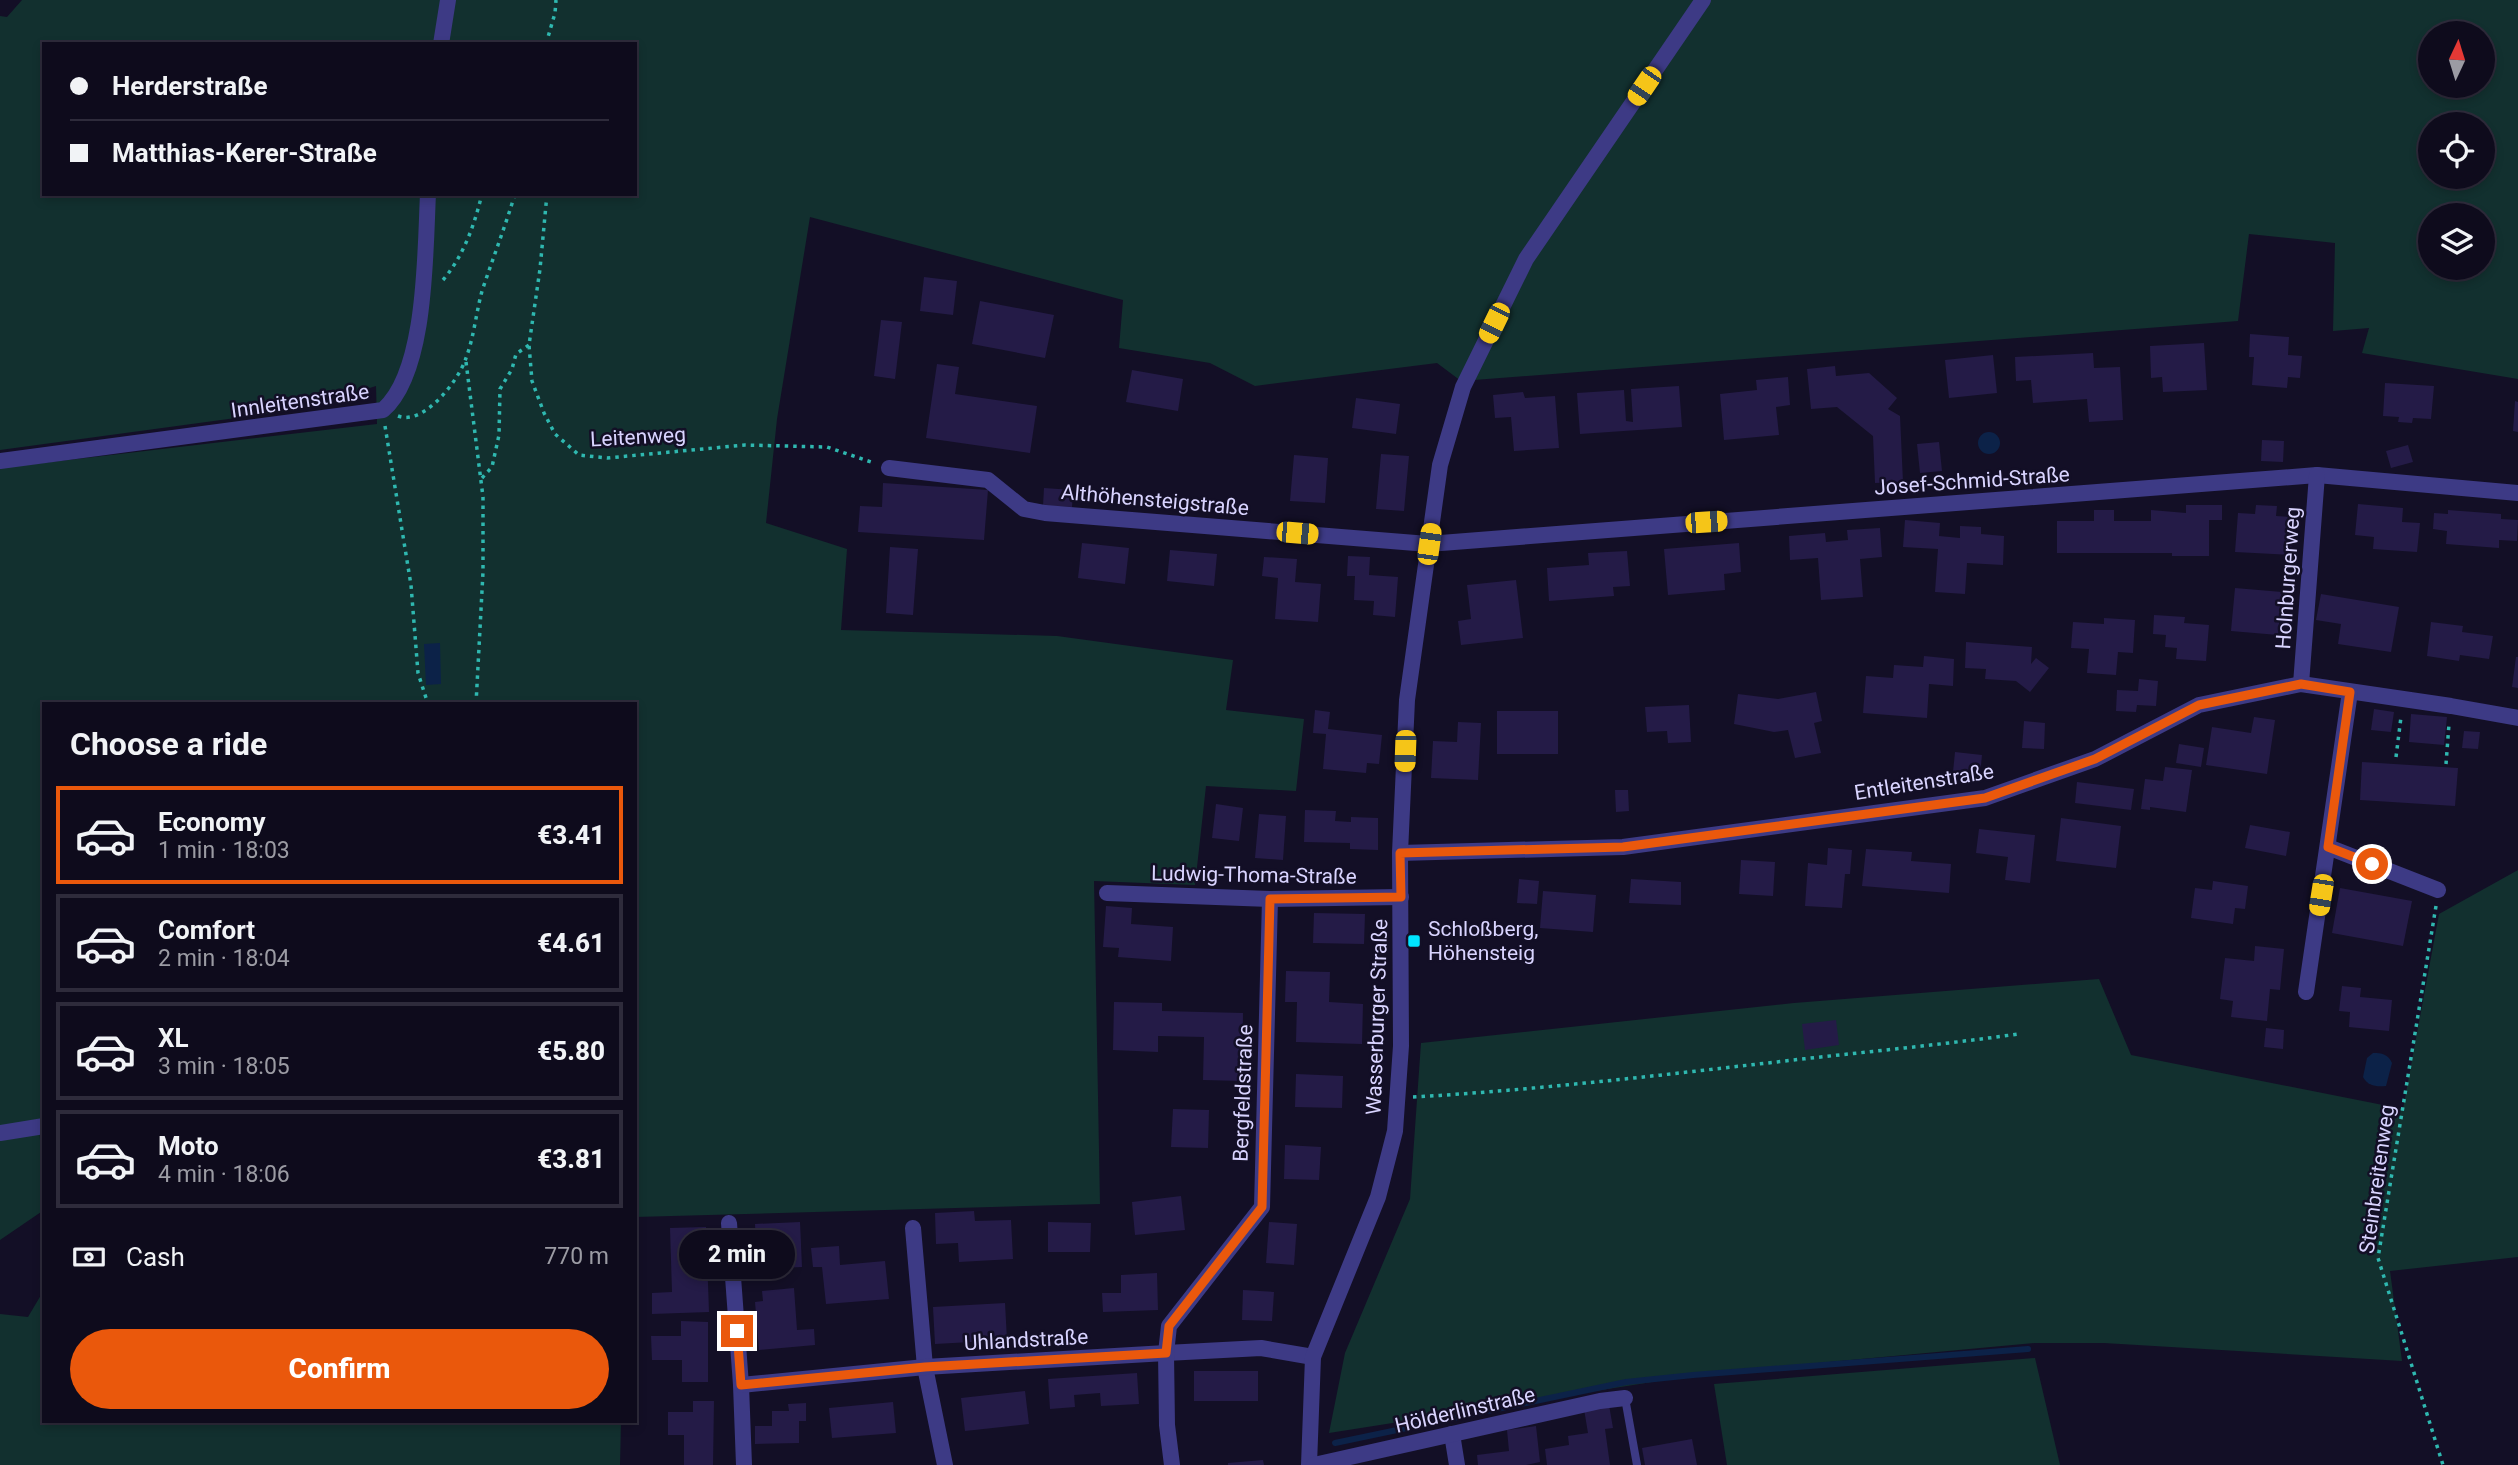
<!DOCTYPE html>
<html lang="en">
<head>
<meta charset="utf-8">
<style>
  :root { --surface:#0e0b1c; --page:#1c1929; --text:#f1f3f6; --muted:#9b9ba3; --line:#2e2b3b; --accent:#ea580c }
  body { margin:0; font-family:Roboto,sans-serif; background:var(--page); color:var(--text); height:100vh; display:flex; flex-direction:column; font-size:26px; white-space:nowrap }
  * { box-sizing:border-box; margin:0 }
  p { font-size:23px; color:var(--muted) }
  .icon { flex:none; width:38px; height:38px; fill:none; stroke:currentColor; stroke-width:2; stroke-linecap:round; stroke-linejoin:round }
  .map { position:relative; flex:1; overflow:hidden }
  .sheet { position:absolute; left:42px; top:702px; width:595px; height:721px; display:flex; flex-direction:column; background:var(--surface); border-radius:0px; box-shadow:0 4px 10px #0003,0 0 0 2px var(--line) }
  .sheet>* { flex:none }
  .banner { position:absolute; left:42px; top:42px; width:595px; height:154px; border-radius:0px; box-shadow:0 4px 10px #0003,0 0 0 2px var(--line); display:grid; align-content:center; height:154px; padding:0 28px; background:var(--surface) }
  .needle { width:46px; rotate:4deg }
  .controls { position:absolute; left:2418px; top:21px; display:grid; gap:14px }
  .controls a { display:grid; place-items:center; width:77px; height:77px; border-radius:50%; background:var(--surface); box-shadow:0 4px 10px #0003,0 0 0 2px var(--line); font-size:35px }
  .end { position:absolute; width:32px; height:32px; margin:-16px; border:9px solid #ea580c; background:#fff; box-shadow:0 0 0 4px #fff }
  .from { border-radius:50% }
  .bubble { position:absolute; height:49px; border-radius:24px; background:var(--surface); box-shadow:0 4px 10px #0003,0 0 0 2px var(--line); font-size:23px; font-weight:800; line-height:49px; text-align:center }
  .car { position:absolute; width:21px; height:42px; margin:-21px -10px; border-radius:9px; box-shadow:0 0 5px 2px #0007; background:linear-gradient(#f5c518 24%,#345 0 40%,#f5c518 0 76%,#345 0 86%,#f5c518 0) }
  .banner b { display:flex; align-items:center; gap:24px; height:66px; font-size:26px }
  .banner b+b { border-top:2px solid var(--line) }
  .banner i { width:18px; height:18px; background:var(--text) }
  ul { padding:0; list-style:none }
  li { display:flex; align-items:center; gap:21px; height:98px; margin:0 14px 10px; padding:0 14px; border:4px solid var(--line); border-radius:0px }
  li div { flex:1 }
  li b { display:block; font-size:26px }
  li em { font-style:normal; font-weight:800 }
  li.on { border-color:var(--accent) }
  li>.icon { width:63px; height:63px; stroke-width:1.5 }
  h2 { padding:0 28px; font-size:32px; line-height:84px }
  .pay { display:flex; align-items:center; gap:18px; height:77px; padding:0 28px; font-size:26px }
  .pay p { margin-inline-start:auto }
  .primary-button { display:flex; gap:14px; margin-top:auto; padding:14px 28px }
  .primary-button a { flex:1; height:80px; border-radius:42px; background:var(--accent); color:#fff; font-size:28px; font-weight:800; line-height:80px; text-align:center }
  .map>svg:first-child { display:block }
</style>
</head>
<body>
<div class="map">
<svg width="2518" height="1465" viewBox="0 0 2518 1465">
  <rect width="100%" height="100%" fill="#130f26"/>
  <g fill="#12302f" fill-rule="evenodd">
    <path d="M22,0H2518V379L2362,353L2369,328L2333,331L2335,243L2249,234L2238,321L1461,381L1437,363L1255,386L1210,363L1119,348L1123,300L810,217L777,419L766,523L847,549L841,630L1057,636L1233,660L1226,710L1304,719L1296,791L1206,786L1195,885L1094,881L1100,1204L635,1217V704H44V1121L39,1122L44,1210L0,1240V468L377,424L376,386L303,409L0,450V16L7,17ZM2431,33H2483V86H2431ZM44,44H635V194H44ZM2431,124H2483V177H2431ZM2431,215H2483V268H2431Z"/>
    <polygon points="2518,870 2518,1257 2390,1271 2402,1361 2104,1343 2035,1343 1709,1373 1329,1433 1345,1353 1410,1199 1421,1043 1794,1003 2099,979 2131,1055 2403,1109 2439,914"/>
    <polygon points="44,1290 44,1421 621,1421 620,1465 0,1465 0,1314 28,1317"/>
    <polygon points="2035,1358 2060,1465 1727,1465 1714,1384"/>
  </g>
  <g fill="#0c2248">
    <circle cx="1989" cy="443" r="11"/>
    <polygon points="440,643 441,684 426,685 424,644"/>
    <path d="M2373,1053C2382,1053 2388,1054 2392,1063L2386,1086C2376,1087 2368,1086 2363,1077L2367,1058Z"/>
  </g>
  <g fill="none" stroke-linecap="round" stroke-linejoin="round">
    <polyline stroke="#0c2248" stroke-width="6" points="1335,1443 1626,1382 1693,1375 2028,1349"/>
  </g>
  <g fill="#241b47">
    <polygon points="924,277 957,281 953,315 920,311"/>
    <polygon points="980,301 1054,315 1045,358 972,344"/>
    <polygon points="881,320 902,322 895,379 874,376"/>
    <polygon points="2250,334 2289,337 2288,355 2302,356 2300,378 2288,377 2287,388 2252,385 2254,357 2249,357"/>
    <polygon points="2204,343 2207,390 2163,392 2162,377 2151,378 2150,346"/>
    <polygon points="2093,353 2094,368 2120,367 2123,420 2089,422 2087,399 2033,403 2031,380 2016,381 2015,357"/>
    <polygon points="1993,355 1997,393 1949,398 1945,360"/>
    <polygon points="937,364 959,367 955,394 1037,406 1030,453 926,438"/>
    <polygon points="1835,366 1836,376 1869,373 1897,398 1888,409 1900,416 1903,482 1875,483 1873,436 1837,407 1811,409 1807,369"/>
    <polygon points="1132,370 1183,379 1178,411 1126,402"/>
    <polygon points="1788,377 1790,405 1776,407 1779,435 1724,440 1720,394 1757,390 1756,380"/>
    <polygon points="2385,383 2434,386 2431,419 2413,418 2412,423 2398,422 2399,417 2383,416"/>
    <polygon points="1679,386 1682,427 1580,434 1577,393 1624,390 1626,421 1633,422 1631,389"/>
    <polygon points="1523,392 1525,398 1555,396 1559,448 1514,451 1511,417 1495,418 1493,395"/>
    <polygon points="1356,398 1400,404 1396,434 1352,428"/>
    <polygon points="2515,401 2518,402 2518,432 2513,431"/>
    <polygon points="2262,440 2284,441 2283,462 2261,461"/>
    <polygon points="1939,442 1942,471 1920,473 1917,444"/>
    <polygon points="2408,445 2413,462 2391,468 2386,451"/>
    <polygon points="1381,454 1409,456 1404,511 1376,509"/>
    <polygon points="1294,455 1328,458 1325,503 1290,501"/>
    <polygon points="883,483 988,490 984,540 858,532 860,506 882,507"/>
    <polygon points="1044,488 1073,490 1072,507 1043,506"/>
    <polygon points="2358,504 2403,508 2402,522 2420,523 2417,552 2373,549 2374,537 2355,535"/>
    <polygon points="2186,505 2222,505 2222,520 2209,520 2209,556 2172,556 2172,553 2057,553 2057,521 2094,521 2094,510 2114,510 2114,521 2151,521 2151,510 2186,513"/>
    <polygon points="2256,505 2277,506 2276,516 2293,517 2291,555 2235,552 2238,513 2255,514"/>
    <polygon points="2448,510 2501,514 2501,519 2518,520 2517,541 2499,540 2499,548 2446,544 2447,531 2433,529 2434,513 2448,514"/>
    <polygon points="1905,520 1940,523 1939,536 1960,538 1960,526 1981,527 1981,534 2004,536 2003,565 1967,563 1965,594 1935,592 1938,549 1903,547"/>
    <polygon points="1880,528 1882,557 1860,559 1863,597 1821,600 1818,558 1790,560 1789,536 1825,533 1826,542 1848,540 1847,530"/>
    <polygon points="1082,543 1129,548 1125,584 1078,578"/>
    <polygon points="1739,543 1741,572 1724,574 1725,590 1668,595 1664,549"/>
    <polygon points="890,547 918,549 913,615 886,613"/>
    <polygon points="1170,550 1217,554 1214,586 1167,581"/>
    <polygon points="1627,551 1630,586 1613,587 1614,596 1549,601 1547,568 1589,565 1588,553"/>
    <polygon points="1348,556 1370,557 1369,575 1398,577 1395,617 1373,615 1374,601 1354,600 1355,576 1347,576"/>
    <polygon points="1264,557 1297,559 1295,582 1321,584 1318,622 1275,619 1278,578 1262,576"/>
    <polygon points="1516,580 1523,638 1461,645 1458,621 1471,619 1467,585"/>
    <polygon points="2235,588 2282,592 2278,635 2231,631"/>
    <polygon points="2321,594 2399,607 2391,652 2338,644 2341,624 2316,620"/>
    <polygon points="2154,615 2185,617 2184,623 2209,625 2206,661 2176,659 2177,648 2165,647 2166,635 2153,634"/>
    <polygon points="2104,618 2135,620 2133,653 2118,652 2116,675 2087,673 2089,649 2071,648 2073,622 2104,624"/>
    <polygon points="2431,622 2463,626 2462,632 2493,636 2489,659 2460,655 2459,661 2427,656"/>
    <polygon points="1966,642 2032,647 2031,664 2036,658 2049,668 2030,692 2016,681 1985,679 1986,669 1965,668"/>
    <polygon points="1924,656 1954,659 1953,686 1929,684 1927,718 1863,713 1866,676 1893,678 1894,665 1923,667"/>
    <polygon points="2516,657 2518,657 2518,688 2512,687"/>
    <polygon points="2139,679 2158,681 2156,706 2137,705 2136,712 2116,711 2117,690 2138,691"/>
    <polygon points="1816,692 1822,721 1814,723 1821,753 1795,758 1788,730 1774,732 1734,724 1738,694 1778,699"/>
    <polygon points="1689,705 1691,742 1668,743 1667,731 1647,732 1645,707"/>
    <polygon points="2374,709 2394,712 2391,732 2371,730"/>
    <polygon points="1315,710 1330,712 1328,729 1382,735 1379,764 1367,763 1366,773 1323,769 1326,734 1313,733"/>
    <rect x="1497" y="711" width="61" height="43"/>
    <polygon points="2411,714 2447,717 2444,745 2409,742"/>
    <polygon points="2254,717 2275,720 2267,774 2206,765 2212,727 2251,733"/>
    <polygon points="2024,721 2045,723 2044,749 2022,748"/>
    <polygon points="1458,722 1481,723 1478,780 1431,778 1433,741 1457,742"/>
    <polygon points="2464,731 2480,732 2478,749 2462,748"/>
    <polygon points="2179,744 2204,748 2201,767 2176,763"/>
    <polygon points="1955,752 1982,755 1980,775 1953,772"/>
    <polygon points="2362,762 2458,768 2455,806 2360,800"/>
    <polygon points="2165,767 2192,770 2186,812 2150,807 2150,810 2141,809 2145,779 2163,781"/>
    <polygon points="2077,782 2134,789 2131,810 2075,803"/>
    <polygon points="1615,790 1628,790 1629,811 1616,812"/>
    <polygon points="1216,804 1243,808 1239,841 1212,838"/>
    <polygon points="1305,810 1336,811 1335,821 1351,822 1351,817 1378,818 1378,850 1350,849 1350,843 1304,842"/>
    <polygon points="1259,814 1286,816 1283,860 1255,858"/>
    <polygon points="2061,818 2121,826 2116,868 2056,861"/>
    <polygon points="2250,825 2290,832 2286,856 2245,848"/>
    <polygon points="1979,829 2035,835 2030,883 2005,880 2008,857 1976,853"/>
    <polygon points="1828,848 1852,850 1850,874 1845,874 1842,908 1805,906 1808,863 1827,865"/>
    <polygon points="1866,849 1912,852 1911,861 1951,864 1949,893 1862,886"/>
    <polygon points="1741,860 1775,862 1773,896 1739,894"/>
    <polygon points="1519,879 1539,881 1537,904 1517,903"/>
    <polygon points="1631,879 1681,882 1681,905 1629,903"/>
    <polygon points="2213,881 2248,886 2245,909 2235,908 2233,924 2191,918 2195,888 2212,890"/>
    <polygon points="2340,888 2412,901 2403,946 2332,933"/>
    <polygon points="1543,891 1596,895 1593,932 1540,928"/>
    <polygon points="1106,906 1132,908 1131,924 1173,927 1171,961 1118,957 1119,948 1103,947"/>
    <polygon points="1314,913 1365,914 1364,944 1313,943"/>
    <polygon points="2255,946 2284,949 2280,990 2270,989 2267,1021 2231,1017 2233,1001 2220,999 2225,958 2254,961"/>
    <polygon points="1286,971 1330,972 1329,1002 1363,1004 1362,1044 1296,1042 1297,1002 1285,1002"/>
    <polygon points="2342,986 2361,988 2360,997 2392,1000 2389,1031 2349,1027 2350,1012 2339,1011"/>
    <polygon points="1114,1002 1162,1003 1162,1011 1243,1013 1242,1081 1203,1080 1204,1037 1158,1036 1158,1052 1113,1050"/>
    <polygon points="1836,1020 1839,1045 1805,1050 1802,1024"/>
    <polygon points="2266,1028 2284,1030 2283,1049 2264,1047"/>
    <polygon points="1296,1074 1343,1076 1342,1108 1295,1107"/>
    <polygon points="1173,1109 1209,1110 1208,1148 1171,1147"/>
    <polygon points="1285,1145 1321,1147 1319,1180 1284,1179"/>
    <polygon points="1181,1196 1185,1230 1135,1235 1132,1202"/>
    <polygon points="974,1211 975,1221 1011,1220 1013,1259 959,1262 958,1243 936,1244 935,1213"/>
    <polygon points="800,1222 802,1267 757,1269 755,1224"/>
    <polygon points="1048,1222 1091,1223 1090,1252 1048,1252"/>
    <polygon points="1269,1222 1297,1224 1294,1265 1266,1263"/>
    <polygon points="706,1227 709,1312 652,1314 652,1293 672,1292 670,1228"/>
    <polygon points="839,1246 840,1265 885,1261 889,1299 826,1304 822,1267 813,1267 811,1248"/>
    <polygon points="1157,1273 1158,1310 1103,1312 1102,1293 1121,1293 1121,1275"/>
    <polygon points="794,1288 797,1330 814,1329 815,1345 759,1350 755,1302 763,1301 762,1291"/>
    <polygon points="1243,1290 1274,1292 1272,1321 1242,1320"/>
    <polygon points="1005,1303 1007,1340 935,1344 933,1307"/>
    <polygon points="681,1321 708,1322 708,1382 682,1382 682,1360 652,1360 651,1336 681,1336"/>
    <rect x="1194" y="1371" width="64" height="30"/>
    <polygon points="1137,1373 1139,1404 1101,1406 1100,1393 1074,1395 1075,1407 1050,1409 1048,1379"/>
    <polygon points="1025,1391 1029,1424 965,1431 961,1398"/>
    <polygon points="693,1401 714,1401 713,1465 684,1465 684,1435 668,1435 668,1412 693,1412"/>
    <polygon points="893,1402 896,1433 832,1438 829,1408"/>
    <polygon points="806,1403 806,1421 799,1421 799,1443 755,1444 755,1426 772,1426 772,1411 789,1411 788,1404"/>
    <polygon points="1609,1405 1613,1428 1605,1429 1610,1465 1547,1465 1545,1449 1569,1445 1568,1436 1588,1433 1584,1409"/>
    <polygon points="1536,1426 1540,1462 1526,1465 1478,1465 1477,1455 1509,1451 1507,1430"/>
    <polygon points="1692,1439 1697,1465 1645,1465 1642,1448"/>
    <polygon points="1263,1460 1264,1465 1228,1465 1228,1463"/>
  </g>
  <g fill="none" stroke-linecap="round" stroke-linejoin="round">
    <g stroke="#2fb8b0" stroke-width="3.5" stroke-dasharray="3.5 5" stroke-linecap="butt">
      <polyline points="546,44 555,13 556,0"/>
      <polyline points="547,194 540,269 529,345 532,381 544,413 555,434 579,455 607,458 745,445 827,447 874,463"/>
      <path d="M443,280C464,255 474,226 482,194"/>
      <polyline points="466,362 483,497 483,572 476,704"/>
      <path d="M398,416C424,426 459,380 466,358C474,337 476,313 482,291C493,258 505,227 515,194"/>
      <polyline points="385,426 411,585 418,673 428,704"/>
      <polyline points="482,478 492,467 499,435 500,389 512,369 516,354 529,345"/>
      <polyline points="2396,757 2401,717"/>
      <polyline points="2446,764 2449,724"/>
      <polyline points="2436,906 2378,1258 2443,1465"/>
      <path d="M1413,1097C1538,1090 1661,1075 1785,1061C1863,1052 1941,1045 2018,1034"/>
    </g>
    <polyline stroke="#3d3a85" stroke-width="8" points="1625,1398 1637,1465"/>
    <g stroke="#3d3a85" stroke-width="16">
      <polyline points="441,44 448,0"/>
      <path d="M0,461L383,410C427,372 425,251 428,194"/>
      <polyline points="889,468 988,480 1024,509 1045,513 1428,544 2317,475 2518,493"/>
      <polyline points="2301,684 2317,475"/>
      <polyline points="2328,847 2438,890"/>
      <polyline points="1400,853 1623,847 1985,798 2095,759 2199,705 2301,684 2451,706 2518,718"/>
      <polyline points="1107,893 1270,899 1401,897"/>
      <polyline points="2306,992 2350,692"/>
      <polyline points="0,1133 44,1126"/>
      <polyline points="729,1223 741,1385 744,1465"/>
      <polyline points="913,1228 925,1367 945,1465"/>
      <polyline points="741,1385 925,1367 1166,1353 1261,1348 1313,1357"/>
      <polyline points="1452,1434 1457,1465"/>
      <polyline points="1172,1465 1167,1425 1166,1353 1169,1326 1262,1207 1270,899"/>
      <polyline points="1309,1465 1313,1357 1378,1197 1395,1131 1401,1046 1400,853 1407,700 1440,465 1463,387 1526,259 1703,0"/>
      <polyline points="1314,1465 1600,1401 1625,1398"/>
    </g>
  </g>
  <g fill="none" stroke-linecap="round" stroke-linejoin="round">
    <polyline stroke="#ea580c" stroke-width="9" points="737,1331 741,1385 925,1367 1166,1353 1169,1326 1262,1207 1270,899 1401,897 1400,853 1623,847 1985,798 2095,759 2199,705 2301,684 2350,692 2328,847 2372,864"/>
  </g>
  <rect fill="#00e5ff" stroke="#130f26" stroke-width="2.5" x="1407" y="934" width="14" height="14" rx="3.5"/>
  <g text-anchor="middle" stroke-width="5" stroke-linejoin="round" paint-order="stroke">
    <g font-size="21" fill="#d9d4ff" stroke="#130f26">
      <text transform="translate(300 401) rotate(-8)" y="7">Innleitenstraße</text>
      <text transform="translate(638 437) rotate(-3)" y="7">Leitenweg</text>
      <text transform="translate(1972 481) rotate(-4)" y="7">Josef-Schmid-Straße</text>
      <text transform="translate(1155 500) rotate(5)" y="7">Althöhensteigstraße</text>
      <text transform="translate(2288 578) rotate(-86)" y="7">Holnburgerweg</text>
      <text transform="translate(1924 782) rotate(-9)" y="7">Entleitenstraße</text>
      <text transform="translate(1254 875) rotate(1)" y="7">Ludwig-Thoma-Straße</text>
      <text transform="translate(1377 1017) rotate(-88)" y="7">Wasserburger Straße</text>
      <text transform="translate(1243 1093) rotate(-88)" y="7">Bergfeldstraße</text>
      <text transform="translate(2377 1179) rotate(-82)" y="7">Steinbreitenweg</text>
      <text transform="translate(1026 1340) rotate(-3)" y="7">Uhlandstraße</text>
      <text transform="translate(1465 1410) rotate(-13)" y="7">Hölderlinstraße</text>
    </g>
    <g font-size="21" fill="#d9d4ff" stroke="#130f26" text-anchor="start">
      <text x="1428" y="936">Schloßberg,<tspan x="1428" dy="24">Höhensteig</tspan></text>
    </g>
  </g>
</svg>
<div class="controls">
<a><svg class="needle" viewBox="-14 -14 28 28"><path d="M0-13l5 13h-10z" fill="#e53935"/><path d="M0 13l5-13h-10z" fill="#9b9ba3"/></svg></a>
<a><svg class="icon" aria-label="locate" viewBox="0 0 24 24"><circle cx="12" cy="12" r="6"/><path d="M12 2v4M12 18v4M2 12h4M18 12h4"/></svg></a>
<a><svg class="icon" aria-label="layers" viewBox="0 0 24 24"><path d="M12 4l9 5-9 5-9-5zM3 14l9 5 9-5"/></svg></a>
</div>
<i class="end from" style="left:2372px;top:864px"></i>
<i class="end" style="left:737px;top:1331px"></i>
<div class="bubble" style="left:679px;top:1230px;width:116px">2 min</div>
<i class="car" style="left:1644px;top:86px;rotate:214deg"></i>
<i class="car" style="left:1494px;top:323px;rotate:206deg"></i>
<i class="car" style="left:1706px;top:522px;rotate:86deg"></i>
<i class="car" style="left:1297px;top:533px;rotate:95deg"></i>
<i class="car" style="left:1429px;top:544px;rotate:8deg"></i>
<i class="car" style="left:1405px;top:751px;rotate:182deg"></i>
<i class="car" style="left:2321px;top:895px;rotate:189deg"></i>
<div class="banner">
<b><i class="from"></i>Herderstraße</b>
<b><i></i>Matthias-Kerer-Straße</b>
</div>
<section class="sheet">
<h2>Choose a ride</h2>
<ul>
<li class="on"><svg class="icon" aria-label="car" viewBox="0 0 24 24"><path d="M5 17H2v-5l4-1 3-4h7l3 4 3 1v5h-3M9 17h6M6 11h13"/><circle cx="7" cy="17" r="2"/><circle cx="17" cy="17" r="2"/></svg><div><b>Economy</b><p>1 min · 18:03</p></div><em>€3.41</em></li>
<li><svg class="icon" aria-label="car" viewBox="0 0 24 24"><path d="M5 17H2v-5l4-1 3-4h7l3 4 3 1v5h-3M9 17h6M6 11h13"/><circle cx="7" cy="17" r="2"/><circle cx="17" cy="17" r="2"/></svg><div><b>Comfort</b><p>2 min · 18:04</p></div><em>€4.61</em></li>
<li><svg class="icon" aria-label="car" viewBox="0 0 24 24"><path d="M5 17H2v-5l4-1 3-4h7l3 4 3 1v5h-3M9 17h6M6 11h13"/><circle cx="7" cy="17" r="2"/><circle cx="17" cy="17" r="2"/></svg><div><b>XL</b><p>3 min · 18:05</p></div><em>€5.80</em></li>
<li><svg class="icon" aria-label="car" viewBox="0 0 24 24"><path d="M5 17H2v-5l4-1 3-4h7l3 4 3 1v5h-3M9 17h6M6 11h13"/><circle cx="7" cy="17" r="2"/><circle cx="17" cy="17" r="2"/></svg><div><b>Moto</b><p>4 min · 18:06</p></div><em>€3.81</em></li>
</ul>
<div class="pay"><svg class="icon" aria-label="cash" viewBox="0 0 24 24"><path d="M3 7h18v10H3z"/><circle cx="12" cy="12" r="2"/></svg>Cash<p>770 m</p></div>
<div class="primary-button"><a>Confirm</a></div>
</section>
</div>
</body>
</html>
